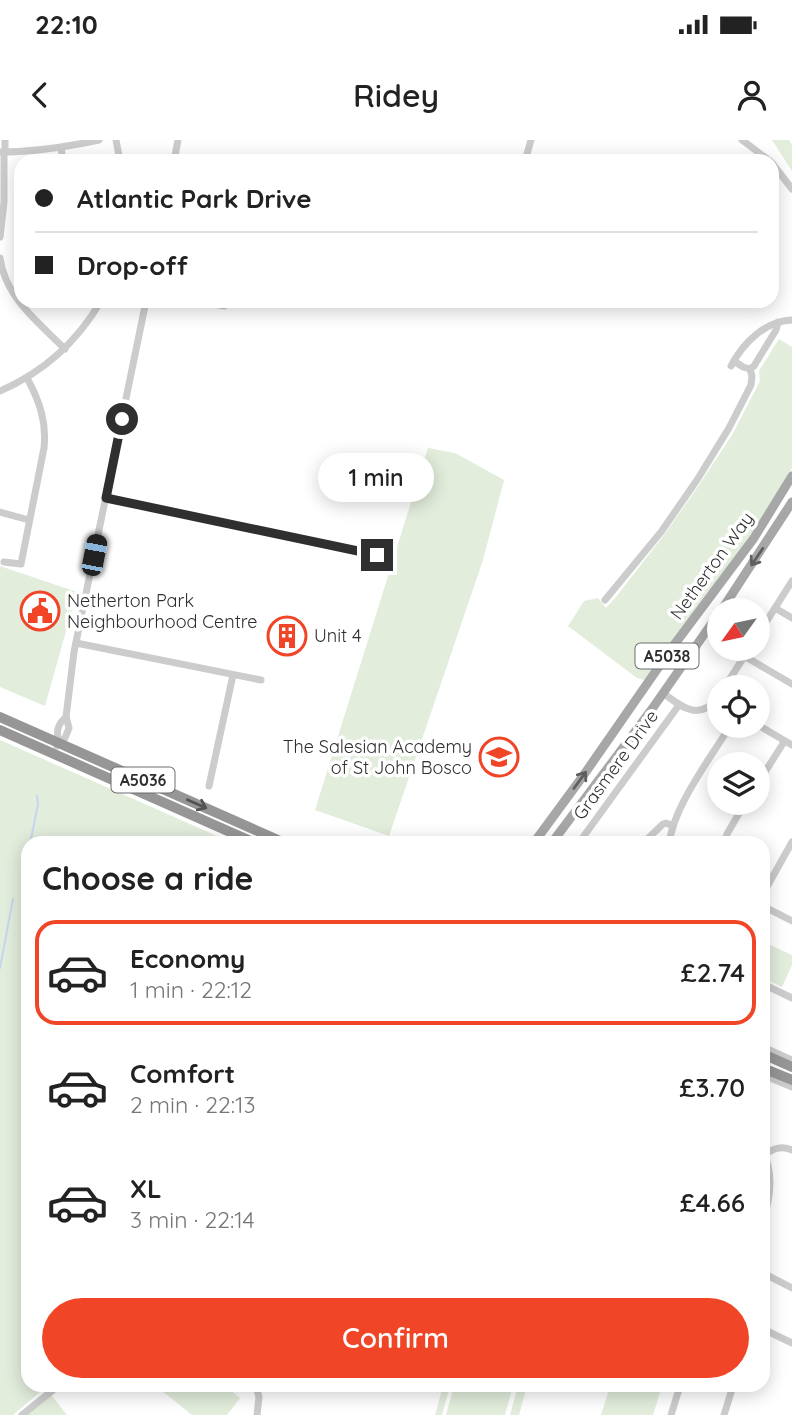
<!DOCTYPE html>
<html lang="en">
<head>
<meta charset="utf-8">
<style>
  :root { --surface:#fff; --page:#f2f2f2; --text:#222; --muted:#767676; --line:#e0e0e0; --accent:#f14527 }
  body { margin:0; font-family:Quicksand,sans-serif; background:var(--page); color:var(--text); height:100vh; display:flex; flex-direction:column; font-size:26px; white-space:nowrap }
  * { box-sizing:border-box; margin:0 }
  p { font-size:23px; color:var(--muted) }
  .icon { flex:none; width:38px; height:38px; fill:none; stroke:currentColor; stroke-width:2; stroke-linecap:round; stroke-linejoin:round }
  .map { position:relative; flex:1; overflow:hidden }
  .panel { position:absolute; left:21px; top:696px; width:749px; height:556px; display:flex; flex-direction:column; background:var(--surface); border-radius:21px; box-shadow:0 4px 18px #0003 }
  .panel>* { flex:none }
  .guide { position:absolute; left:14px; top:14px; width:765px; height:154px; border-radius:21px; box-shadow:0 4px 18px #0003; display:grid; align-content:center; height:154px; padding:0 21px; background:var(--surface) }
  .needle { width:46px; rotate:237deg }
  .fabs { position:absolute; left:707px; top:458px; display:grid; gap:14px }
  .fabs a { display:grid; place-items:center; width:63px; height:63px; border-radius:50%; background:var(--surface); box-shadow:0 4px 18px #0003; font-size:35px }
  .end { position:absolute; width:32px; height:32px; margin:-16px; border:9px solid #2f2f2f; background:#fff; box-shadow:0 0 0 4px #fff }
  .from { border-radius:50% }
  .bubble { position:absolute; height:49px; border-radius:24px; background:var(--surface); box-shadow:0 4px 18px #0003; font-size:23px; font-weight:600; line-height:49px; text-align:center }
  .car { position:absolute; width:21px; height:42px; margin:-21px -10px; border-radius:9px; box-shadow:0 0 5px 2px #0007; background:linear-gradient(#222 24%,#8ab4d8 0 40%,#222 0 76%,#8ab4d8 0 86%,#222 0) }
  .guide b { display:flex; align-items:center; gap:24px; height:66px; font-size:26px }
  .guide b+b { border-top:2px solid var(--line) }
  .guide i { width:18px; height:18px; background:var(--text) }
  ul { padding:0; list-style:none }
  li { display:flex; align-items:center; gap:21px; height:105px; margin:0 14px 10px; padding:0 7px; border:4px solid transparent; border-radius:21px }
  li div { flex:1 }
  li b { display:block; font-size:26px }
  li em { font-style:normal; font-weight:600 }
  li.on { border-color:var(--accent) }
  li>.icon { width:63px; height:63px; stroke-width:1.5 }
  h2 { padding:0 21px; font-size:32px; line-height:84px }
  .cta { display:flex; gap:14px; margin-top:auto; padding:14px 21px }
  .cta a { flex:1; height:80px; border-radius:42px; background:var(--accent); color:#fff; font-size:28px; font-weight:600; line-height:80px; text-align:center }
  .status { display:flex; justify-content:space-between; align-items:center; height:49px; padding:0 35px; background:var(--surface); direction:ltr }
  .status svg { height:19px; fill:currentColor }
  header { display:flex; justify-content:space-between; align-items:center; height:91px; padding:0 21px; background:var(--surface); font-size:32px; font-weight:600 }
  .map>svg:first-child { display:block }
</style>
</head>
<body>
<div class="status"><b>22:10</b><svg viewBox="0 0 49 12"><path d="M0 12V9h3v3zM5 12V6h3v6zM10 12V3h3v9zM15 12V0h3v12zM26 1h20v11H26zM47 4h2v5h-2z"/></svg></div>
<header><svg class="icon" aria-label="back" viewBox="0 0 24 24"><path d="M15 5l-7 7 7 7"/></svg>Ridey<svg class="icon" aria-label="person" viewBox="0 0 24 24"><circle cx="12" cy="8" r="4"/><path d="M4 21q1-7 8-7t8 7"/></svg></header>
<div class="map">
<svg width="792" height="1275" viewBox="0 0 792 1275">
  <rect width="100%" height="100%" fill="#fff"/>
  <g fill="#e2eddc">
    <polygon points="772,0 789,0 792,5 792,31"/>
    <polygon points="779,199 792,207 792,328 767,372 645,540 637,538 568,486 584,461 598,458 606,468 616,457 664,395 697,348 732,295 760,241 759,231"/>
    <polygon points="428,308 455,313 504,340 483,420 389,696 315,670"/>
    <polygon points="0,426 77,452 45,566 0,547"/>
    <polygon points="0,600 233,703 28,704 28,1246 47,1246 13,1275 0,1275"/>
    <polygon points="766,803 792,815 792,825 782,847 763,838 763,810"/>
    <polygon points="156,1246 225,1246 240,1258 227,1275 192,1275"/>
    <polygon points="443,1246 450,1246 442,1275 435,1275"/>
    <polygon points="454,1246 513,1246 505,1275 446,1275"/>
    <polygon points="518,1246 527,1246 519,1275 510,1275"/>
    <polygon points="610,1246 662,1246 653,1275 601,1275"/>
    <polygon points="48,1251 67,1275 19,1275"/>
  </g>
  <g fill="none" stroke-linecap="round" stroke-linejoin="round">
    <g stroke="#c7d6ee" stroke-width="2">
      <polyline points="30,704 38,664 37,656"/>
      <polyline points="26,725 28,711"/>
      <polyline points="0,828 13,759"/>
    </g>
    <g stroke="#ccc" stroke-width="7">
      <polyline points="5,0 5,12"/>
      <polyline points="116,0 120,21"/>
      <polyline points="742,0 770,21"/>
      <polyline points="61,8 63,21"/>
      <path d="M0,12C34,12 66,7 99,0"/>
      <polyline points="174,21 178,0"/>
      <polyline points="525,21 531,0"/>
      <polyline points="772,23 792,49"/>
      <polyline points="0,97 4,62 4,12"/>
      <path d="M0,118C5,157 38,182 65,209"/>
      <polyline points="199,161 224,166"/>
      <polyline points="734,221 743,227 750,229 754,226 776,190 778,182"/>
      <path d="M731,226C743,203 765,181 792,180"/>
      <path d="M0,251C44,232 77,202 101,161"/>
      <polyline points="106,358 377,416"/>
      <polyline points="0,372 29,380"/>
      <path d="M4,422L21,424L44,308C47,282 39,260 27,238"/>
      <polyline points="605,460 661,392 697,340 729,288 751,245 752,236 750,229"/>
      <polyline points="775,468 792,478"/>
      <polyline points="758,495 792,441"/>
      <polyline points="76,503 261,540"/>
      <polyline points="744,516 792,544"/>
      <polyline points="724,548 749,509"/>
      <path d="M663,553C682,567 697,581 718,559L719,560"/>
      <polyline points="758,585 792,605"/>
      <path d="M59,603C56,591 57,585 66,577"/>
      <polyline points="57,606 59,603 65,598 69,588 66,577 74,512 146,161"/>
      <polyline points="758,643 784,602"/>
      <polyline points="209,646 233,535"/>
      <polyline points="578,704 679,565"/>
      <polyline points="642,704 663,684 666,683 673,686"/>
      <path d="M669,704C674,665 710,619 730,586"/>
      <polyline points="724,704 727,694 745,663"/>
      <polyline points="763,754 792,702"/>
      <polyline points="763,766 792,781"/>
      <polyline points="763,844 792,858"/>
      <polyline points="763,907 792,920"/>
      <polyline points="763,935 792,947"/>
      <path d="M763,1011C774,1034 771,1057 763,1080"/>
      <path d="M763,1015C773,1009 781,1005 792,1010"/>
      <polyline points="763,1133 792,1148"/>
      <polyline points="763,1189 792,1203"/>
      <polyline points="256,1246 259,1257 257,1275"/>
      <polyline points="22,1275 58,1246"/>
      <polyline points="671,1275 680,1246"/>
      <polyline points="724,1275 733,1246"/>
    </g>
    <g stroke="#a7a7a7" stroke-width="9">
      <polyline points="721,471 792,362"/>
      <polyline points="533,704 583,636 674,505 754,398 792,336"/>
      <polyline points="551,704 652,569 719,473"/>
    </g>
    <g stroke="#969696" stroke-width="10">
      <polyline points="0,577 287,704"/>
      <polyline points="0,590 257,704"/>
      <polyline points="763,914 792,927"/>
      <polyline points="763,928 792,940"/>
    </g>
  </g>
  <defs><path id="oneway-shaft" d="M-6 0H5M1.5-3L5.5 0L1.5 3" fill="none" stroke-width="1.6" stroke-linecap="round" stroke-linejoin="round" transform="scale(1.75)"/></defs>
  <g stroke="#5f5f5f">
    <use href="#oneway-shaft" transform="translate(757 417) rotate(124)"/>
    <use href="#oneway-shaft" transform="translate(580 640) rotate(-54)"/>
  </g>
  <use stroke="#535353" href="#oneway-shaft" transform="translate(197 664) rotate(24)"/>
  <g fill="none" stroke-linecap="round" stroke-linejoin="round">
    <polyline stroke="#2f2f2f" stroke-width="9" points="122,279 106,358 377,415"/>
  </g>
  <defs>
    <symbol id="civic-ring" viewBox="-11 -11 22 22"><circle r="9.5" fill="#fff" stroke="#f14527" stroke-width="1.5"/><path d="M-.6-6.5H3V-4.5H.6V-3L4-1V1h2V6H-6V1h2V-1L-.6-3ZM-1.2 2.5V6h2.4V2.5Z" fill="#f14527"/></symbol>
    <symbol id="building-ring" viewBox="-11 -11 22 22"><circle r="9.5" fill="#fff" stroke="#f14527" stroke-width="1.5"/><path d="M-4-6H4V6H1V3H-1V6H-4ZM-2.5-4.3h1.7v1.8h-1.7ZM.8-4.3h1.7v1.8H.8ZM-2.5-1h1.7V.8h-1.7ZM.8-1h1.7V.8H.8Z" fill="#f14527"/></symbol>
    <symbol id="school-ring" viewBox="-11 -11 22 22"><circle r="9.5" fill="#fff" stroke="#f14527" stroke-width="1.5"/><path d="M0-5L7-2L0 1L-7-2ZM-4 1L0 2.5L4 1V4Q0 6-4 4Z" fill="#f14527"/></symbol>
  </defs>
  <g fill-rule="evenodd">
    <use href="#civic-ring" x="18" y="449" width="44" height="44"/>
    <use href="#building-ring" x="265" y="474" width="44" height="44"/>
    <use href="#school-ring" x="477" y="595" width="44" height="44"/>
  </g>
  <g text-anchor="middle" stroke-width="7" stroke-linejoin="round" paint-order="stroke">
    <g fill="#fff" stroke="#6d6d6d" stroke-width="2">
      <rect x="635.5" y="503.5" width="63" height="25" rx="5"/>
      <rect x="111.5" y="627.5" width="63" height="25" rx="5"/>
    </g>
    <g font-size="16" font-weight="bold" fill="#2f2f2f">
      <text x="667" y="522">A5038</text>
      <text x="143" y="646">A5036</text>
    </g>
    <g font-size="18" fill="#2f2f2f" stroke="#fff">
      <text transform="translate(712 426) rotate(-54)" y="6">Netherton Way</text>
      <text transform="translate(616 625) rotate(-54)" y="6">Grasmere Drive</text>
    </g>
    <g font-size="18" fill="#2f2f2f" stroke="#fff" text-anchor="start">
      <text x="67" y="467">Netherton Park<tspan x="67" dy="21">Neighbourhood Centre</tspan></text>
      <text x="314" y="502">Unit 4</text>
      <text x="472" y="613" text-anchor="end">The Salesian Academy<tspan x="472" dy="21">of St John Bosco</tspan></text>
    </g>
  </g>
</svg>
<div class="fabs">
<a><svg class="needle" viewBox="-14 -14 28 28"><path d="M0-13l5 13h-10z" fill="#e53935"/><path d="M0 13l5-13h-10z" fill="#767676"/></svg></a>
<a><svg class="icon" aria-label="locate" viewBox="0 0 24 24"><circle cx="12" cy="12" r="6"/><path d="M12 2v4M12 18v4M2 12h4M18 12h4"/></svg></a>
<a><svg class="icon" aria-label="layers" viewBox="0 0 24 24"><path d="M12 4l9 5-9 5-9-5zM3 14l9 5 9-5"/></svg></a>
</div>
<i class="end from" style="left:122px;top:279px"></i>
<i class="end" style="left:377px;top:415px"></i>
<div class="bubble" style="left:318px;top:313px;width:116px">1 min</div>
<i class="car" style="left:94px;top:415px;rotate:11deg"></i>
<div class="guide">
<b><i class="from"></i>Atlantic Park Drive</b>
<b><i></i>Drop-off</b>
</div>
<section class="panel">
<h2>Choose a ride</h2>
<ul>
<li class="on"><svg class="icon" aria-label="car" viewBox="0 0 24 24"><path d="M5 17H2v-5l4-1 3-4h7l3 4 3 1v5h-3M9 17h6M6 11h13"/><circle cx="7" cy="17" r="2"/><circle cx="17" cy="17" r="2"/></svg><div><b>Economy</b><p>1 min · 22:12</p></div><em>£2.74</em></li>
<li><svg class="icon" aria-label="car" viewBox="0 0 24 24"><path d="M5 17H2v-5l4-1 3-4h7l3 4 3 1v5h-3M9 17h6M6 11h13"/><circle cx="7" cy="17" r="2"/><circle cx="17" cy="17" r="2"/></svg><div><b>Comfort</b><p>2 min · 22:13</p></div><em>£3.70</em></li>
<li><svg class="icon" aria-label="car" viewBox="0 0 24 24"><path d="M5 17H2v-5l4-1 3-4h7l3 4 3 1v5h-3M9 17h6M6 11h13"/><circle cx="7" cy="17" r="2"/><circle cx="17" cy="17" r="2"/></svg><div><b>XL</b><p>3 min · 22:14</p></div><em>£4.66</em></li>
</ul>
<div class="cta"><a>Confirm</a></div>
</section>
</div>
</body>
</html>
